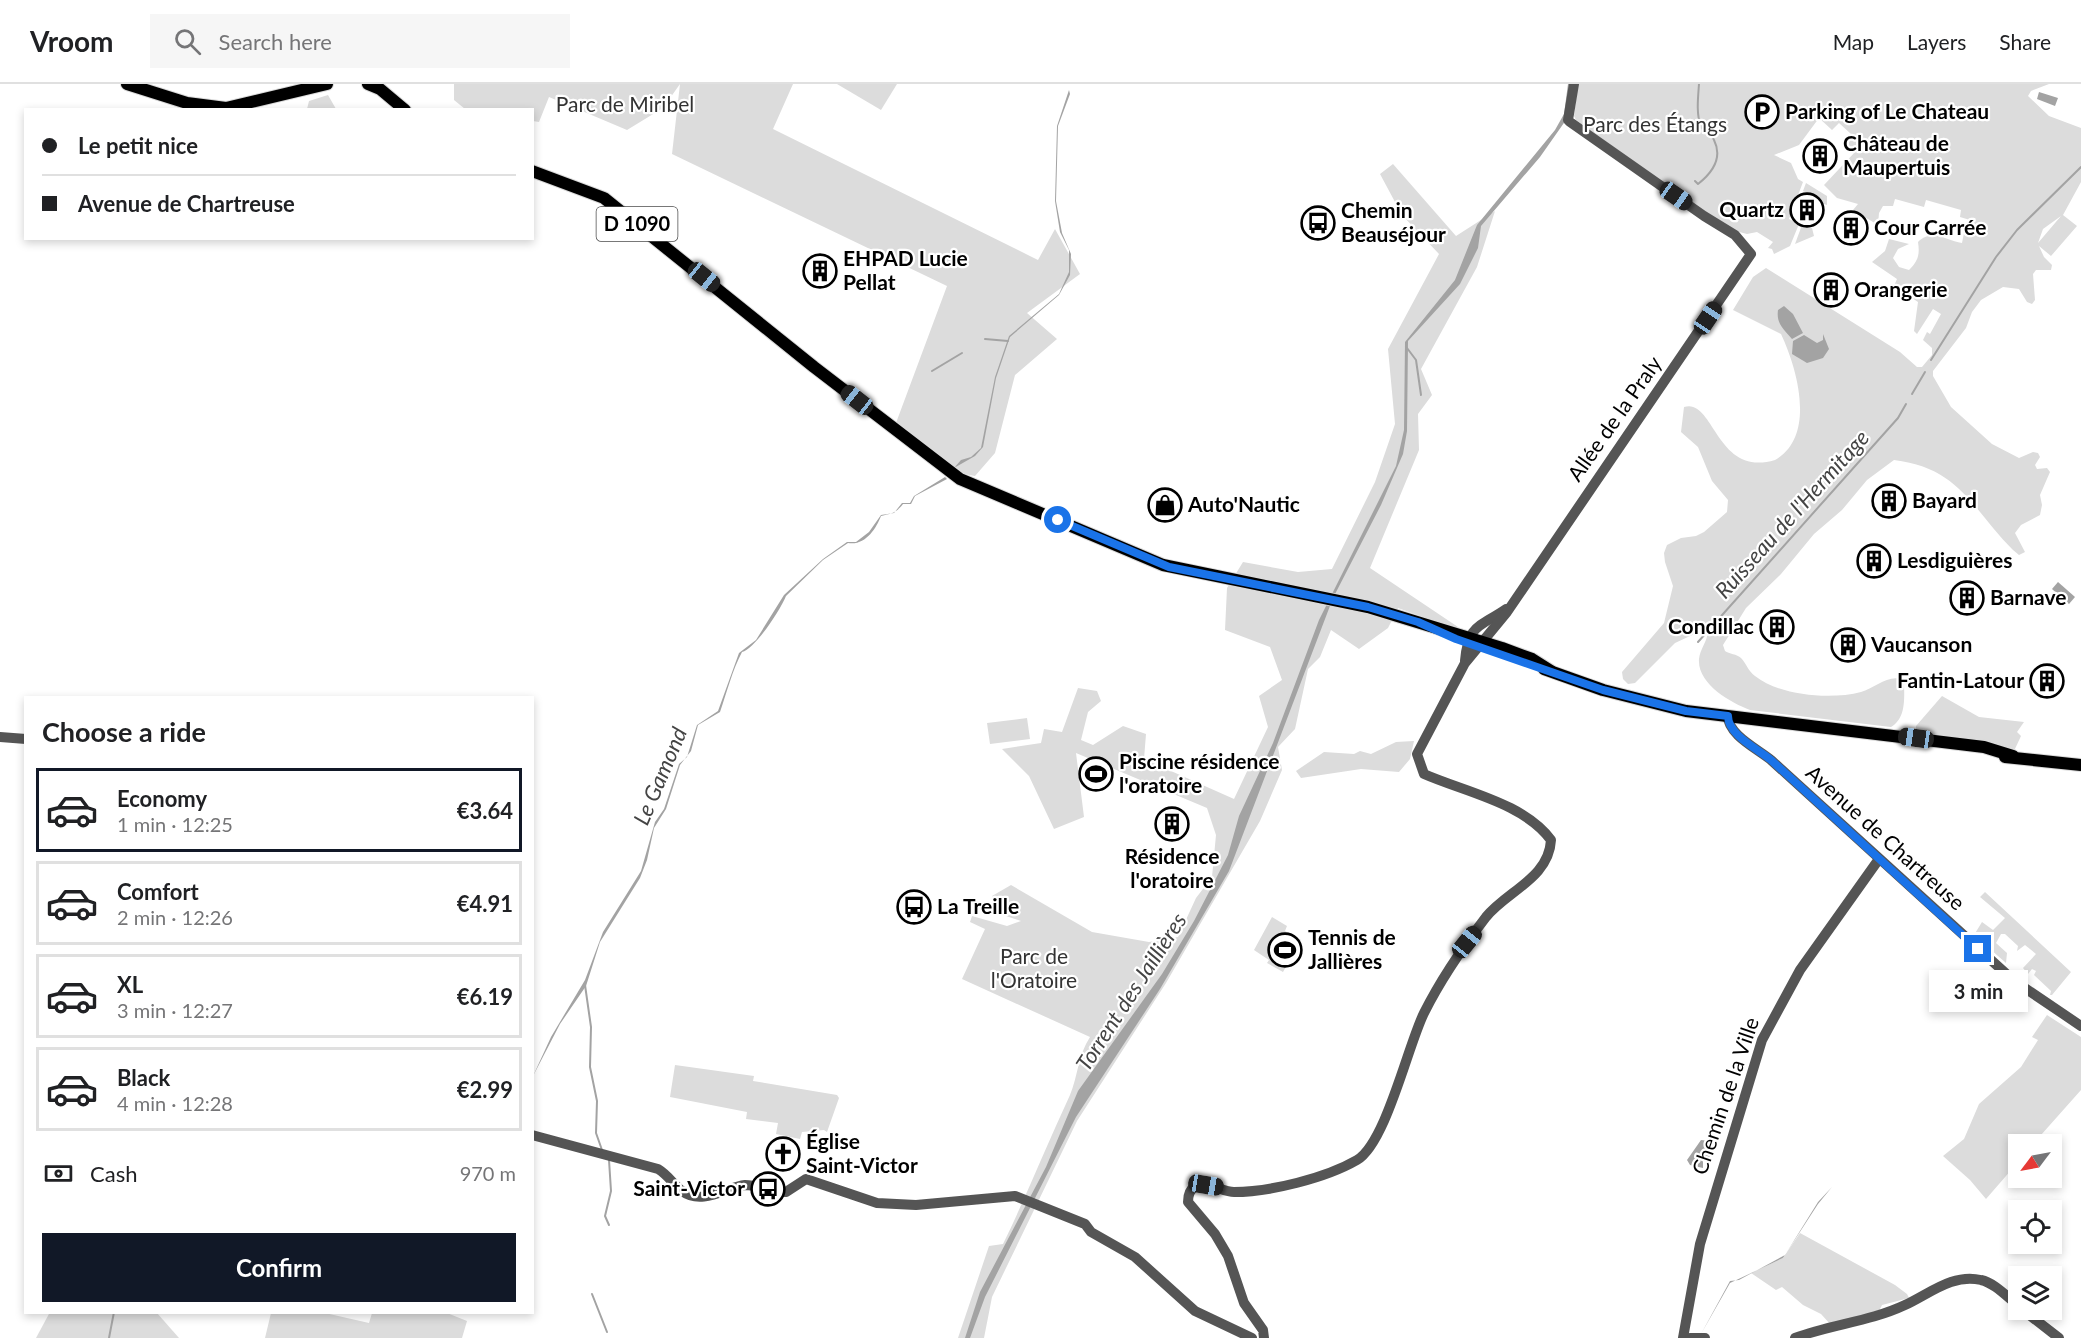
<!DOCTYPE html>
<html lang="en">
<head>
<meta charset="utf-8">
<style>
  :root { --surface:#fff; --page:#f6f6f6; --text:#202124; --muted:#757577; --line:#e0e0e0; --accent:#111827 }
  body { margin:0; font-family:Lato,sans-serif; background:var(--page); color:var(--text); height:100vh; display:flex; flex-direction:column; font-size:22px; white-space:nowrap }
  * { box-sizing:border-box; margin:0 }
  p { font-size:20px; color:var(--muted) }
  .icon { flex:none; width:33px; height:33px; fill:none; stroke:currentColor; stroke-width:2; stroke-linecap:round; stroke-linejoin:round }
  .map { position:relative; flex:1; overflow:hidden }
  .side { position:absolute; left:24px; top:612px; width:510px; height:618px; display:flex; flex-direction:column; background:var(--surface); border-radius:0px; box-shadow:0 3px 9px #0003 }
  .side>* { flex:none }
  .hud { position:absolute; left:24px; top:24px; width:510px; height:132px; border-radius:0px; box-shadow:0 3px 9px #0003; display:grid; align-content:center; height:132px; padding:0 18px; background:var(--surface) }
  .needle { width:39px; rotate:238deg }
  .fabs { position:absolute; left:2008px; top:1050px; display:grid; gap:12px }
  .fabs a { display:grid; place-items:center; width:54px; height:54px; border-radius:0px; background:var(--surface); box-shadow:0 3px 9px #0003; font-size:30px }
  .end { position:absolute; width:27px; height:27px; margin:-14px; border:8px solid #1a73e8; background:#fff; box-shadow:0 0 0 3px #fff }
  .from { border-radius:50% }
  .bubble { position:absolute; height:42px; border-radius:0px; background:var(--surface); box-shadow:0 3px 9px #0003; font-size:20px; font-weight:700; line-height:42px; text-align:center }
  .car { position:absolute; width:18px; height:36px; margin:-18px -9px; border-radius:8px; box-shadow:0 0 4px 2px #0007; background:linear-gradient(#222 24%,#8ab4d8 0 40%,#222 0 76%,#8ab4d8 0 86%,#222 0) }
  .hud b { display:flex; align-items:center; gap:21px; height:57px; font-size:22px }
  .hud b+b { border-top:2px solid var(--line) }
  .hud i { width:15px; height:15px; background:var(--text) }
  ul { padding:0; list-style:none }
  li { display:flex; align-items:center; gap:18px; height:84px; margin:0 12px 9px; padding:0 6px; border:3px solid var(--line); border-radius:0px }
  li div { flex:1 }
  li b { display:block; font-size:22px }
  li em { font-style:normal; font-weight:700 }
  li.current { border-color:var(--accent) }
  li>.icon { width:54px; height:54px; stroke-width:1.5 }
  h2 { padding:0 18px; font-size:27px; line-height:72px }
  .pay { display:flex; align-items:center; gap:15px; height:66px; padding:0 18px; font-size:22px }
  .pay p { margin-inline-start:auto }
  .action { display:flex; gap:12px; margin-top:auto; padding:12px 18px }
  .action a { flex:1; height:69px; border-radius:0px; background:var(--accent); color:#fff; font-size:24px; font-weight:700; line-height:69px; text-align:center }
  header { display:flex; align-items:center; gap:36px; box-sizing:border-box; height:84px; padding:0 30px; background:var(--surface); border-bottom:2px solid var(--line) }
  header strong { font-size:28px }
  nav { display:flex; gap:33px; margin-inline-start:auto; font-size:21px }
  .search { width:420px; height:54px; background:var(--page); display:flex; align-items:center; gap:15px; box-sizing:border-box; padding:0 21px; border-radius:0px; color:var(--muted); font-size:22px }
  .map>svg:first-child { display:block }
</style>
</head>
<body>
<header>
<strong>Vroom</strong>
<div class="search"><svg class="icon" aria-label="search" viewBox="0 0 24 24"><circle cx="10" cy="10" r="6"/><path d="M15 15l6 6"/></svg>Search here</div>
<nav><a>Map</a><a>Layers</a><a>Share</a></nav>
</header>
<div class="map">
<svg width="2081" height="1254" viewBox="0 0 2081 1254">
  <rect width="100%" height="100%" fill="#fff"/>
  <g fill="#dcdcdc" fill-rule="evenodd">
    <polygon points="454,0 793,0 773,45 1038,176 1055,145 1080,190 1027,229 1057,255 1015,291 995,369 975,392 941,386 893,347 947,202 672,70 680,0 663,24 627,46 549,13 539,38 533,37 532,26 465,25 454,16"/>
    <polygon points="837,0 897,0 881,26"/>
    <path d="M1578,0H2049L2031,7L2028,12L2049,32L2081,44V98L2063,131L2077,142L2051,172L2039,162L2044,173L2052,181L2051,186H2036L2033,190L2035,216L2032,220L2027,218L2019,205L2003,203L1981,216L1972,228L1966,244L1933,287V292L1951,323L1992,360L2019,374L2033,368L2038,369L2040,373L2035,381L2037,385L2047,384L2050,388L2040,411L2042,421L2040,431L2021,441L2015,449L2025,468L2019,471L2013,466C1972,425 1960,384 1894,376L1867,396L1842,426L1814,450L1781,490L1746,524L1723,561L1725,567C1729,570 1737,570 1741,574C1746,579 1748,587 1755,592C1780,612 1831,616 1861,608C1875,604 1889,589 1904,596C1904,612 1907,634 1891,643L1750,626C1731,619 1697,600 1699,575C1700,565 1707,558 1708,548L1703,546L1675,559L1635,599L1628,600L1623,595L1622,588L1664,539L1673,502L1665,478L1664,469L1667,461L1681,454L1696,452L1704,448L1727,428L1728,416L1712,397L1698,363L1681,348L1684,323C1714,313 1716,394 1775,376C1817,352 1797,284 1781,250L1733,226L1753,193L1766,184L1900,268L1917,283H1922L1932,271V264L1923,256L1927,248L1930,250L1941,230L1933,225L1917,250L1914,247L1918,218L1894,202L1897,195L1872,178L1885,167L1889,155L1909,160L1898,165L1893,174L1899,183L1909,186C1918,177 1920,171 1918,158C1932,144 1947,157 1962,159L1965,144L1970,136L1960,133L1961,126L1926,116L1924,123L1895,115L1893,122H1883L1879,129L1878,141L1853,126L1858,120L1837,114L1824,101L1855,68L1845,58L1851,50L1839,39L1832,46L1819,34L1799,61L1774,71L1791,79L1798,95L1803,98L1789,135L1799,140L1790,162L1774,170L1772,165L1768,164L1773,158L1757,148L1747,150L1728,145L1576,36L1574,32ZM2061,132L2038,159L2043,145Z"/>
    <polygon points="328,11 336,25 307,25 309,17"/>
    <path d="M1393,80L1456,152L1495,127L1477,183L1421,285L1432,311L1418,330L1419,366L1370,484L1458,543L1456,545L1398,524L1388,544L1359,565L1331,546L1320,573L1308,585L1295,645L1278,663L1282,686L1260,737L1166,899L1077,1037L992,1213L984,1254H958L989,1162L1003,1160C1027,1111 1047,1060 1070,1011C1078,992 1078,971 1090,953L962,895L985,845L970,838L972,832L1007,842L1021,837L1006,832L992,812L1011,801L1092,848L1149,858L1178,853L1196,814L1212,793L1216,751L1207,724L1076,669L1084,733L1054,745L1029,692L1002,665L1041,659L1044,645L1062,648L1078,604L1097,607L1101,617L1088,628L1081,656L1093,661L1123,642L1146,650L1144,675L1234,715L1268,643L1259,612L1282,596L1270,563L1225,546L1227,504L1243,478L1298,488L1332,485L1375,398L1395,340L1388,265L1439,170L1402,131L1380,90Z"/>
    <polygon points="1806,99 1827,112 1827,121 1806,114 1807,109 1803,107"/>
    <polygon points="1802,141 1812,144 1814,152 1795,160"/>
    <polygon points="1942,612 1979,633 2024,638 2017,648 2021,652 2014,667 1994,659 1916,649 1916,642"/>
    <polygon points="1027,634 1030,655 990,660 987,639"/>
    <polygon points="1414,657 1410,675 1399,688 1361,685 1301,694 1296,687 1324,668 1354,670 1360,667 1371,670 1396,658"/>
    <polygon points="1985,808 2071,888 2052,911 2050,911 2051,907 2034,891 2036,887 2032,885 2028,890 2023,884 2036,870 2025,861 2017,867 2018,862 2005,850 2001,850 1996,859 2007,869 2006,879 1974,851 1982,838 1993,846 2005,834 1980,813"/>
    <polygon points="1272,833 1287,842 1285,847 1301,856 1283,888 1267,879 1269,876 1254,866"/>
    <polygon points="2047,931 2081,953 2081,1006 2033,1060 2019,1060 2019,1077 1986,1115 1970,1096 1943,1072 1964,1055 1979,1020 2021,983 2038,956 2032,953"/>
    <polygon points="675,981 754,992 753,997 837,1011 839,1014 827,1048 824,1046 802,1048 800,1055 776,1050 778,1039 746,1035 747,1028 670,1013"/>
    <polygon points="1800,1149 1895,1201 1907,1210 1909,1214 1882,1221 1878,1229 1831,1241 1821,1230 1803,1221 1782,1203 1776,1206 1751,1189 1783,1174"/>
    <polygon points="50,1228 157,1229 179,1254 36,1254"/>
    <polygon points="447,1229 467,1237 462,1254 265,1254 271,1229 325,1229 369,1239 372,1229"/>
  </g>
  <g fill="#a3a3a3">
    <polygon points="1568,0 1571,0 1566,36 1540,73 1481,142 1478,164 1460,200 1408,257 1407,347 1403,370 1381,421 1333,514 1229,787 1160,905 1076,1033 985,1213 970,1254 965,1254 980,1208 1046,1083 1078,1007 1162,890 1194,837 1228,771 1239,732 1273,659 1319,536 1396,382 1404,346 1405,258 1455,196 1477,141 1555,46 1564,30"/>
    <polygon points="1069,6 1070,10 1058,42 1056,117 1062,149 1071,170 1070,191 1059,211 1010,253 996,294 983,363 975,372 954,384 961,376 971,373 981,364 995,293 1009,252 1059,210 1069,188 1069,166 1060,148 1055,117 1057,42"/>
    <polygon points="2039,8 2058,14 2055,22 2037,15"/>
    <path d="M1784,222L1793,230L1803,249L1792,255C1784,245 1776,240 1778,226Z"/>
    <polygon points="1823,250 1829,265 1823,274 1807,279 1792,270 1793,257 1804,251 1817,259 1823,256"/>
    <path d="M945,393L947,395L915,412L911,420H903C895,430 892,429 881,432C876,445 865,462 848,459L823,476L786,512C781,525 755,565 742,568C732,587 727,608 720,628L698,641L691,667L680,681L666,725L654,744L647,776L640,794L600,858L586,902L560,940L533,992L551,953L585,896L603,848L641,787L655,738L664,725L679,680L687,673L697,641L718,627L739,569L756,556L784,511L823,475L847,458H856L869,448L881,431L894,429L902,419H910L914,412Z"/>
    <polygon points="2058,498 2075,513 2069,520 2052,505"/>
    <polygon points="1701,1056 1710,1057 1714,1062 1709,1074 1703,1077 1703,1084 1690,1081 1687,1076"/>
    <polygon points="1832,1103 1818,1120 1783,1174 1730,1199 1701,1250 1730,1197 1739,1196 1785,1171 1818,1118"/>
  </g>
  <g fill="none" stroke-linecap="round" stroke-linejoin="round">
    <g stroke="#a3a3a3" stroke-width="2">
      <path d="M1695,97L1698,100C1712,89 1723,74 1714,56C1712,50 1704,48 1701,43C1696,30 1698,14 1699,0"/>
      <polyline points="985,255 1008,257"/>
      <polyline points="1407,264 1416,276 1421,311"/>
      <polyline points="1931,276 1996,173 2017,146 2081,83"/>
      <polyline points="932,287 962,269"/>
      <polyline points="1912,310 1925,288"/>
      <polyline points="1698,558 1898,334 1906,320"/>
      <polyline points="585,901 591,943 590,983 597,1017 596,1049 602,1066"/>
      <polyline points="609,1141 605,1132 611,1107 609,1076"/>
      <polyline points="592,1210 607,1248"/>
      <polyline points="109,1254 114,1228"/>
    </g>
    <defs>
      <g id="primary">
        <polyline points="127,0 187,19 226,24 327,0"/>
        <polyline points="368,0 380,5 405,26"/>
        <polyline points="532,87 604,114 814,283 960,395 1163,481 1368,523 1502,564 1532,575 1551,587"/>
        <polyline points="1544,585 1603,606 1686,627 1984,663 2013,672"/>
        <polyline points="2005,673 2081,681"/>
      </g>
    </defs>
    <use href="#primary" stroke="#dbdbdb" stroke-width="14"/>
    <g stroke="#555" stroke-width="10">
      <path d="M1465,577C1468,540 1480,543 1506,525"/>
      <path d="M1728,632C1728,651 1758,665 1771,676L2013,896L2081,942"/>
      <polyline points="0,653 26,655"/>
      <path d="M532,1051L658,1085C668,1091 673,1100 682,1107C702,1122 727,1103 745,1101C759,1101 772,1109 786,1108L806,1095L877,1119L916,1121L1015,1112L1085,1140L1091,1148L1135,1173L1195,1227L1252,1254"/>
      <polyline points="2023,1226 2059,1254"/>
      <path d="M1264,1254L1263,1246L1244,1219L1228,1172L1215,1150L1188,1118C1188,1112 1189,1106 1195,1103C1207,1096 1222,1108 1234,1108C1270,1108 1326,1094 1357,1076C1386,1059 1408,961 1424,929C1441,895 1463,863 1486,833C1507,807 1549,794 1551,756C1524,719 1465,708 1424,690L1417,670L1465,579L1507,528L1751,170L1735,151L1704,132L1570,38L1568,36L1574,0"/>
      <polyline points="1683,1254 1700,1160 1762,956 1800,886 1879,775"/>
      <polyline points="1690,1254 1705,1254"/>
      <path d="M1795,1254C1831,1240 1869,1238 1905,1221C1929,1210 1953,1189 1981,1196C1995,1199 2008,1214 2019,1222"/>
    </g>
    <use href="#primary" stroke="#000" stroke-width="12"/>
  </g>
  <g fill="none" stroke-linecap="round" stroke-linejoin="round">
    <path stroke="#1a73e8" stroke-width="8" d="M1058,436L1169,483L1368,523L1418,538L1456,555L1603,606L1686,627L1728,632C1728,651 1758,665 1771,676L1978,865"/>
  </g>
  <defs>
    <symbol id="parking-ring" viewBox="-11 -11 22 22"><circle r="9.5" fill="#fff" stroke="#000" stroke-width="1.5"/><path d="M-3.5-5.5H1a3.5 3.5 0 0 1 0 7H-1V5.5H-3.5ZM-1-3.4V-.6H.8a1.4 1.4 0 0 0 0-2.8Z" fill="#000"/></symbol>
    <symbol id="building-ring" viewBox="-11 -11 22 22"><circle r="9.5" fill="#fff" stroke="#000" stroke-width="1.5"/><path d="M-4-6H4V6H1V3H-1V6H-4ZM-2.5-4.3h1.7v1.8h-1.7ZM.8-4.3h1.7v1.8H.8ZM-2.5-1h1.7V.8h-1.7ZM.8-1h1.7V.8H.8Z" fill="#000"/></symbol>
    <symbol id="bus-ring" viewBox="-11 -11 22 22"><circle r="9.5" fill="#fff" stroke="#000" stroke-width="1.5"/><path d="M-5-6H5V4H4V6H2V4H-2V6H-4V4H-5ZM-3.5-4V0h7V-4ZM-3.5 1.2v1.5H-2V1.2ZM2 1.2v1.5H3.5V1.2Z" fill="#000"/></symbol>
    <symbol id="shop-ring" viewBox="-11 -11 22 22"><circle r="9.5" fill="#fff" stroke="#000" stroke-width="1.5"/><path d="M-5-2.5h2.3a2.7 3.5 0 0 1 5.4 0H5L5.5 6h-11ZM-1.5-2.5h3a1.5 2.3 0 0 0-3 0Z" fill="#000"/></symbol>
    <symbol id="stadium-ring" viewBox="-11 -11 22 22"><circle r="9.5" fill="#fff" stroke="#000" stroke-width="1.5"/><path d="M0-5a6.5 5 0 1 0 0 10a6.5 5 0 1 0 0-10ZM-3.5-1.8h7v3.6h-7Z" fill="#000"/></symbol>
    <symbol id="church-ring" viewBox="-11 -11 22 22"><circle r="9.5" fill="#fff" stroke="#000" stroke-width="1.5"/><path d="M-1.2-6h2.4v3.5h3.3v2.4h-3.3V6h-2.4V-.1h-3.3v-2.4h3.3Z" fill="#000"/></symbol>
  </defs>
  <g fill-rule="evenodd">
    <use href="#parking-ring" x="1743" y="9" width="38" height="38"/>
    <use href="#building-ring" x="1801" y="53" width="38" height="38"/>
    <use href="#building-ring" x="1788" y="107" width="38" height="38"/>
    <use href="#bus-ring" x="1299" y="120" width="38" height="38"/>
    <use href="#building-ring" x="1832" y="125" width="38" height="38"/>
    <use href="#building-ring" x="801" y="168" width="38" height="38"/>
    <use href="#building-ring" x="1812" y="187" width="38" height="38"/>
    <use href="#building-ring" x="1870" y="398" width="38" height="38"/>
    <use href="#shop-ring" x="1146" y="402" width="38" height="38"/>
    <use href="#building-ring" x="1855" y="458" width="38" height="38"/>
    <use href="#building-ring" x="1948" y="495" width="38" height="38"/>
    <use href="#building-ring" x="1758" y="524" width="38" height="38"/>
    <use href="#building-ring" x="1829" y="542" width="38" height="38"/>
    <use href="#building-ring" x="2028" y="578" width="38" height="38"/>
    <use href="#stadium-ring" x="1077" y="671" width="38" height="38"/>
    <use href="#building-ring" x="1153" y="721" width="38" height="38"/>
    <use href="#bus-ring" x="895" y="804" width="38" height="38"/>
    <use href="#stadium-ring" x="1266" y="847" width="38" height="38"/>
    <use href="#church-ring" x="764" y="1051" width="38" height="38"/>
    <use href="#bus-ring" x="749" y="1086" width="38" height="38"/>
  </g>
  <g text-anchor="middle" stroke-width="4.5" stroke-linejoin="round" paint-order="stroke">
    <rect fill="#fff" stroke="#4c4c4c" stroke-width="1.5" x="596.5" y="123" width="81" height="34" rx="4.5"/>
    <g font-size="20" font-weight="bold" fill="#000">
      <text x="637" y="147">D 1090</text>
    </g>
    <g font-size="21" fill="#333" stroke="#fff">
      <text x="625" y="28">Parc de Miribel</text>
      <text x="1655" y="48">Parc des Étangs</text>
      <text x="1034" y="880">Parc de<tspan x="1034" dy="24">l'Oratoire</tspan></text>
    </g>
    <g font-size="21" font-weight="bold" fill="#000" stroke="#fff" text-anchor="start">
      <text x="1785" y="35">Parking of Le Chateau</text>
      <text x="1843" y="67">Château de<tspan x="1843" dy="24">Maupertuis</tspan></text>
      <text x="1784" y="133" text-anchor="end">Quartz</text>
      <text x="1341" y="134">Chemin<tspan x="1341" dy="24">Beauséjour</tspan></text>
      <text x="1874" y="151">Cour Carrée</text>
      <text x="843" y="182">EHPAD Lucie<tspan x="843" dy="24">Pellat</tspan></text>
      <text x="1854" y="213">Orangerie</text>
      <text x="1912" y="424">Bayard</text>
      <text x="1188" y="428">Auto'Nautic</text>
      <text x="1897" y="484">Lesdiguières</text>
      <text x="1990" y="521">Barnave</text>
      <text x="1754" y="550" text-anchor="end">Condillac</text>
      <text x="1871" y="568">Vaucanson</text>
      <text x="2024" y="604" text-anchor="end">Fantin-Latour</text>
      <text x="1119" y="685">Piscine résidence<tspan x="1119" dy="24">l'oratoire</tspan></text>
      <text x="1172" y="780" text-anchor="middle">Résidence<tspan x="1172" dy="24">l'oratoire</tspan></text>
      <text x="937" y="830">La Treille</text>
      <text x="1308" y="861">Tennis de<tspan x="1308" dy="24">Jallières</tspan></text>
      <text x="806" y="1065">Église<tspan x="806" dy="24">Saint-Victor</tspan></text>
      <text x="745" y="1112" text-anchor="end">Saint-Victor</text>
    </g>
    <g font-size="21" fill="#000" stroke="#fff">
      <text transform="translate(1615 335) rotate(-55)" y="7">Allée de la Praly</text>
      <text transform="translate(1885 754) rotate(42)" y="7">Avenue de Chartreuse</text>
      <text transform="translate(1726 1012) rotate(-71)" y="7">Chemin de la Ville</text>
    </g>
    <g font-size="22" font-style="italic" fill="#444" stroke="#fff">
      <text transform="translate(1792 430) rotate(-48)" y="8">Ruisseau de l'Hermitage</text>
      <text transform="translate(660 692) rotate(-67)" y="8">Le Gamond</text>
      <text transform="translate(1131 908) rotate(-57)" y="8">Torrent des Jaillières</text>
    </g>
  </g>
</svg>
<div class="fabs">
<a><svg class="needle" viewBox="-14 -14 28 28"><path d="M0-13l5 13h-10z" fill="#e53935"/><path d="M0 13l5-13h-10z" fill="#757577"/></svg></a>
<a><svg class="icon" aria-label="locate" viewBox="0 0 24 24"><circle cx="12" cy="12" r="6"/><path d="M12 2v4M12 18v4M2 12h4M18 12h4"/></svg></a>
<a><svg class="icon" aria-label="layers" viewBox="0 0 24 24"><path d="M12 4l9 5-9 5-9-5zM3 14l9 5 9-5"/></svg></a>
</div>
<i class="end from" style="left:1058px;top:436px"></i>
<i class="end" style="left:1978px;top:865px"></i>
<div class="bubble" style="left:1929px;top:886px;width:99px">3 min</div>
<i class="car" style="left:1676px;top:112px;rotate:125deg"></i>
<i class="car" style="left:704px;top:193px;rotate:129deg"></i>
<i class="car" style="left:1708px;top:234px;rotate:34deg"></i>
<i class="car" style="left:857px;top:316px;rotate:308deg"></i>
<i class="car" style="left:1916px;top:654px;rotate:278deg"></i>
<i class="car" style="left:1467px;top:858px;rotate:39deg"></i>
<i class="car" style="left:1206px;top:1101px;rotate:100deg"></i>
<div class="hud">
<b><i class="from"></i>Le petit nice</b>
<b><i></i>Avenue de Chartreuse</b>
</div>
<section class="side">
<h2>Choose a ride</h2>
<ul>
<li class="current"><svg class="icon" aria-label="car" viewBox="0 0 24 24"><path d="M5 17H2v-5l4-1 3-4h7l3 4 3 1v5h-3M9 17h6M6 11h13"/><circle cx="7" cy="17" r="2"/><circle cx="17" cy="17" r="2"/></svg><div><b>Economy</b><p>1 min · 12:25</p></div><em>€3.64</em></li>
<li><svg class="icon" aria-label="car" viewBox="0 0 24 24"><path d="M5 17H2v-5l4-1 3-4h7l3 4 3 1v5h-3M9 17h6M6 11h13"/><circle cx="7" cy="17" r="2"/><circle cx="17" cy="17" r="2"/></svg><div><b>Comfort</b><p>2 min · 12:26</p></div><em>€4.91</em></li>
<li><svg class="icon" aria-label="car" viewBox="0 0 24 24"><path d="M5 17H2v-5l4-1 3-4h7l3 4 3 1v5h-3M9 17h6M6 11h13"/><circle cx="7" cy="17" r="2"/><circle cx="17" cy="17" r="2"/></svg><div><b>XL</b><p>3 min · 12:27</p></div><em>€6.19</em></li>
<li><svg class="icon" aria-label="car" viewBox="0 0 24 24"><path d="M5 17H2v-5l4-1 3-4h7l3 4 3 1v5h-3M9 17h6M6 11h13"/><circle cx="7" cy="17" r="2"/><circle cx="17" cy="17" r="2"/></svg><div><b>Black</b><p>4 min · 12:28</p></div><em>€2.99</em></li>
</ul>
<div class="pay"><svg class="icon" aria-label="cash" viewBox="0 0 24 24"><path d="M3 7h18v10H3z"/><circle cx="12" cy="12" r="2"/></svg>Cash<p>970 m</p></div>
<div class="action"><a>Confirm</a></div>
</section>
</div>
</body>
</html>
